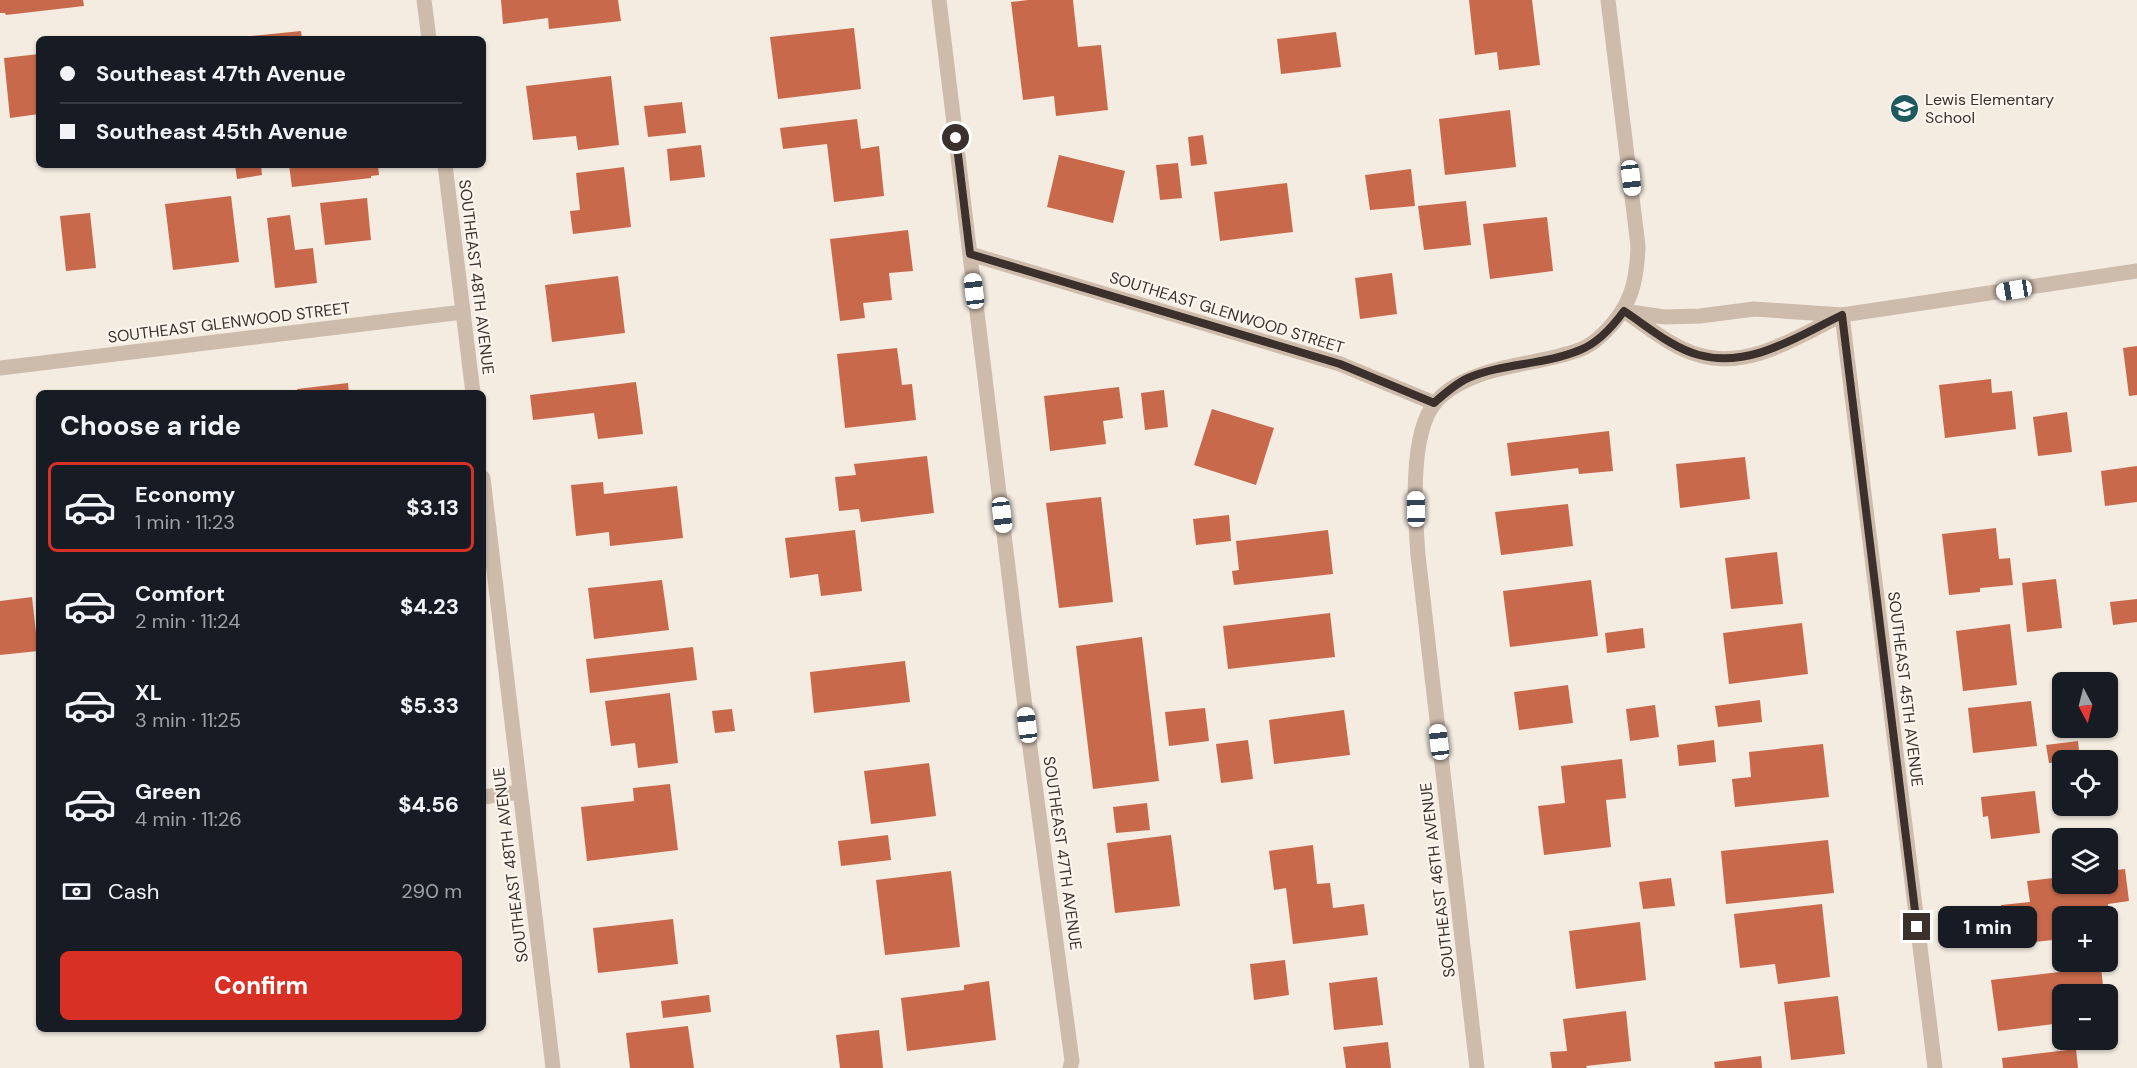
<!DOCTYPE html>
<html lang="en">
<head>
<meta charset="utf-8">
<style>
  :root { --surface:#171b24; --page:#242831; --text:#f1f3f6; --muted:#9ea1a6; --line:#363941; --accent:#d93025 }
  body { margin:0; font-family:"DM Sans",sans-serif; background:var(--page); color:var(--text); height:100vh; display:flex; flex-direction:column; font-size:22px; white-space:nowrap }
  * { box-sizing:border-box; margin:0 }
  p { font-size:20px; color:var(--muted) }
  .icon { flex:none; width:33px; height:33px; fill:none; stroke:currentColor; stroke-width:2; stroke-linecap:round; stroke-linejoin:round }
  .map { position:relative; flex:1; overflow:hidden }
  .side { position:absolute; left:36px; top:390px; width:450px; height:642px; display:flex; flex-direction:column; background:var(--surface); border-radius:9px; box-shadow:0 2px 4px #0004 }
  .side>* { flex:none }
  .hud { position:absolute; left:36px; top:36px; width:450px; height:132px; border-radius:9px; box-shadow:0 2px 4px #0004; display:grid; align-content:center; height:132px; padding:0 24px; background:var(--surface) }
  .needle { width:39px; rotate:173deg }
  .buttons { position:absolute; left:2052px; top:672px; display:grid; gap:12px }
  .buttons a { display:grid; place-items:center; width:66px; height:66px; border-radius:9px; background:var(--surface); box-shadow:0 2px 4px #0004; font-size:30px }
  .end { position:absolute; width:27px; height:27px; margin:-14px; border:8px solid #3b302b; background:#fff; box-shadow:0 0 0 3px #fff }
  .from { border-radius:50% }
  .bubble { position:absolute; height:42px; border-radius:9px; background:var(--surface); box-shadow:0 2px 4px #0004; font-size:20px; font-weight:700; line-height:42px; text-align:center }
  .car { position:absolute; width:18px; height:36px; margin:-18px -9px; border-radius:8px; box-shadow:0 0 4px 2px #0007; background:linear-gradient(#fff 24%,#345 0 40%,#fff 0 76%,#345 0 86%,#fff 0) }
  .hud b { display:flex; align-items:center; gap:21px; height:57px; font-size:22px }
  .hud b+b { border-top:2px solid var(--line) }
  .hud i { width:15px; height:15px; background:var(--text) }
  ul { padding:0; list-style:none }
  li { display:flex; align-items:center; gap:18px; height:90px; margin:0 12px 9px; padding:0 12px; border:3px solid transparent; border-radius:9px }
  li div { flex:1 }
  li b { display:block; font-size:22px }
  li em { font-style:normal; font-weight:700 }
  li.active { border-color:var(--accent) }
  li>.icon { width:54px; height:54px; stroke-width:1.5 }
  h2 { padding:0 24px; font-size:27px; line-height:72px }
  .pay { display:flex; align-items:center; gap:15px; height:66px; padding:0 24px; font-size:22px }
  .pay p { margin-inline-start:auto }
  .button { display:flex; gap:12px; margin-top:auto; padding:12px 24px }
  .button a { flex:1; height:69px; border-radius:9px; background:var(--accent); color:#fff; font-size:24px; font-weight:700; line-height:69px; text-align:center }
  .map>svg:first-child { display:block }
</style>
</head>
<body>
<div class="map">
<svg width="2137" height="1068" viewBox="0 0 2137 1068">
  <rect width="100%" height="100%" fill="#f4ebe1"/>
  <g fill="#c8694b">
    <polygon points="0,0 83,0 84,6 6,15 5,13 0,13"/>
    <polygon points="501,0 618,0 621,21 549,29 548,18 503,24"/>
    <polygon points="1028,0 1073,0 1078,47 1101,45 1108,110 1056,116 1054,96 1023,100 1011,2"/>
    <polygon points="1469,0 1532,0 1540,65 1499,70 1497,52 1475,55"/>
    <polygon points="854,28 861,89 778,99 770,37"/>
    <polygon points="301,31 302,39 241,39 241,37"/>
    <polygon points="1336,32 1341,67 1281,74 1277,39"/>
    <polygon points="39,54 39,114 10,118 4,58"/>
    <polygon points="611,76 619,145 578,150 576,136 533,140 526,86"/>
    <polygon points="682,102 686,133 648,137 644,106"/>
    <polygon points="1510,110 1516,167 1445,175 1439,119"/>
    <polygon points="857,119 861,149 879,146 884,196 834,202 827,144 783,149 780,128"/>
    <polygon points="1203,135 1207,164 1191,166 1188,137"/>
    <polygon points="701,145 705,177 670,181 667,149"/>
    <polygon points="1059,155 1125,171 1113,223 1047,207"/>
    <polygon points="1178,163 1182,198 1160,200 1156,165"/>
    <polygon points="235,165 261,165 262,175 237,179"/>
    <polygon points="289,165 378,165 379,175 371,176 371,178 292,187"/>
    <polygon points="624,167 631,227 573,234 570,211 580,210 576,173"/>
    <polygon points="1411,169 1415,206 1370,210 1365,175"/>
    <polygon points="1287,183 1293,232 1220,241 1214,192"/>
    <polygon points="231,196 239,262 173,270 165,204"/>
    <polygon points="367,198 371,240 325,245 320,203"/>
    <polygon points="1466,201 1471,245 1424,250 1418,206"/>
    <polygon points="90,213 96,268 66,271 60,216"/>
    <polygon points="290,215 295,250 313,248 317,283 275,288 267,218"/>
    <polygon points="1547,217 1553,271 1490,279 1483,224"/>
    <polygon points="908,230 913,271 889,273 892,300 863,303 865,318 840,321 830,239"/>
    <polygon points="1392,273 1397,314 1360,319 1355,278"/>
    <polygon points="618,276 625,333 552,342 545,285"/>
    <polygon points="2137,346 2137,395 2129,396 2123,348"/>
    <polygon points="897,348 902,385 912,384 916,420 845,428 837,354"/>
    <polygon points="1991,379 1992,393 2012,391 2016,429 1945,438 1939,385"/>
    <polygon points="636,382 643,434 598,439 594,413 533,420 530,395"/>
    <polygon points="348,383 349,393 298,393 297,389"/>
    <polygon points="1119,387 1123,418 1103,421 1106,444 1050,451 1044,396"/>
    <polygon points="1164,390 1168,427 1145,430 1141,393"/>
    <polygon points="1212,409 1274,428 1256,485 1194,465"/>
    <polygon points="2067,412 2072,452 2038,456 2033,417"/>
    <polygon points="1609,431 1613,471 1579,474 1578,468 1511,476 1507,443"/>
    <polygon points="927,456 934,513 861,522 859,509 839,511 835,477 856,475 854,464"/>
    <polygon points="1745,457 1750,499 1680,508 1676,464"/>
    <polygon points="2137,466 2137,502 2105,506 2101,471"/>
    <polygon points="603,482 604,494 677,486 683,538 610,546 609,532 576,536 571,485"/>
    <polygon points="1101,497 1113,602 1059,608 1046,503"/>
    <polygon points="1568,504 1573,546 1501,555 1495,512"/>
    <polygon points="1229,515 1231,541 1196,545 1193,519"/>
    <polygon points="1996,528 1999,559 2010,558 2013,585 1980,588 1980,592 1949,595 1942,534"/>
    <polygon points="855,530 862,591 821,596 818,574 790,578 785,538"/>
    <polygon points="1328,530 1333,574 1234,585 1232,571 1239,570 1236,541"/>
    <polygon points="1777,552 1783,604 1731,609 1725,558"/>
    <polygon points="2056,579 2062,628 2027,632 2022,583"/>
    <polygon points="662,580 669,630 594,639 588,588"/>
    <polygon points="1591,580 1598,636 1510,647 1503,591"/>
    <polygon points="32,597 38,651 0,655 0,601"/>
    <polygon points="2137,599 2137,622 2113,625 2110,602"/>
    <polygon points="1330,613 1335,657 1228,669 1223,626"/>
    <polygon points="1802,623 1808,674 1729,684 1723,633"/>
    <polygon points="2010,624 2017,685 1963,691 1956,631"/>
    <polygon points="1643,628 1645,648 1607,653 1605,633"/>
    <polygon points="1142,637 1159,781 1093,789 1076,646"/>
    <polygon points="693,647 697,680 590,693 586,659"/>
    <polygon points="905,661 910,702 814,713 810,672"/>
    <polygon points="1568,685 1573,723 1519,730 1514,692"/>
    <polygon points="2062,692 2062,713 2056,714 2053,693"/>
    <polygon points="670,693 678,763 638,768 635,743 611,746 605,701"/>
    <polygon points="1760,700 1762,722 1718,727 1715,706"/>
    <polygon points="2031,701 2037,746 1973,753 1968,708"/>
    <polygon points="1655,705 1659,737 1630,741 1626,709"/>
    <polygon points="1205,708 1209,741 1169,746 1165,712"/>
    <polygon points="732,709 735,731 715,733 712,711"/>
    <polygon points="1344,710 1350,755 1274,764 1269,720"/>
    <polygon points="1248,740 1253,779 1221,783 1216,744"/>
    <polygon points="1714,740 1716,762 1679,766 1677,745"/>
    <polygon points="2078,741 2080,759 2049,763 2046,745"/>
    <polygon points="1823,744 1829,797 1735,807 1732,779 1751,777 1749,752"/>
    <polygon points="1622,759 1626,798 1606,800 1611,847 1544,855 1538,806 1565,803 1561,766"/>
    <polygon points="929,763 936,816 871,824 864,771"/>
    <polygon points="670,784 678,850 587,861 581,807 634,801 633,788"/>
    <polygon points="2035,791 2040,833 1991,839 1988,816 1983,817 1981,797"/>
    <polygon points="1147,803 1150,830 1116,833 1113,807"/>
    <polygon points="888,835 891,860 841,866 838,841"/>
    <polygon points="1171,835 1180,906 1115,913 1107,843"/>
    <polygon points="1828,840 1834,893 1726,904 1721,851"/>
    <polygon points="1313,845 1317,884 1330,883 1333,908 1364,904 1368,935 1293,944 1286,888 1274,890 1269,851"/>
    <polygon points="2125,869 2129,901 2108,904 2111,933 2108,934 2108,916 2062,916 2062,939 2006,945 2001,905 2030,902 2027,881 2062,877 2062,884 2108,884 2108,871"/>
    <polygon points="951,871 960,947 885,955 876,880"/>
    <polygon points="1671,878 1675,906 1643,909 1639,882"/>
    <polygon points="1822,904 1830,977 1778,984 1775,964 1740,968 1734,914"/>
    <polygon points="673,919 678,964 598,973 593,928"/>
    <polygon points="1640,922 1646,980 1576,989 1569,931"/>
    <polygon points="1285,960 1289,995 1254,1000 1250,964"/>
    <polygon points="2101,967 2104,994 2062,994 2062,1023 1998,1031 1991,980"/>
    <polygon points="1377,977 1383,1025 1334,1030 1329,983"/>
    <polygon points="989,981 996,1040 907,1051 901,998 964,990 964,985"/>
    <polygon points="709,995 711,1012 663,1018 661,1001"/>
    <polygon points="1838,996 1845,1054 1791,1060 1784,1002"/>
    <polygon points="1626,1011 1631,1061 1586,1066 1587,1068 1552,1068 1550,1052 1567,1051 1563,1019"/>
    <polygon points="688,1026 694,1068 630,1068 626,1033"/>
    <polygon points="879,1030 883,1068 840,1068 836,1035"/>
    <polygon points="1388,1042 1391,1068 1346,1068 1343,1047"/>
    <polygon points="2076,1049 2078,1068 2003,1068 2002,1058"/>
    <polygon points="1761,1056 1762,1068 1715,1068 1714,1062"/>
  </g>
  <g fill="none" stroke-linecap="round" stroke-linejoin="round">
    <g stroke="#cdbbac" stroke-width="15">
      <polyline points="424,0 429,39"/>
      <polyline points="939,0 1030,748 1072,1061 1070,1068"/>
      <polyline points="445,165 473,393"/>
      <polyline points="970,254 1340,364 1434,403"/>
      <path d="M1754,309L1842,315C1798,336 1750,370 1699,355C1672,348 1647,326 1624,311L1664,317L1700,316Z"/>
      <polyline points="0,368 463,312"/>
      <polyline points="483,478 553,1068"/>
      <polyline points="483,797 520,792"/>
      <path d="M1477,1068L1418,555C1415,516 1409,434 1435,403C1448,387 1467,379 1485,373C1516,363 1549,361 1579,350C1588,347 1598,339 1605,332C1631,307 1637,281 1638,246L1608,0"/>
      <polyline points="1935,1068 1842,315 2137,271"/>
    </g>
  </g>
  <g fill="none" stroke-linecap="round" stroke-linejoin="round">
    <path stroke="#3b302b" stroke-width="8" d="M956,138L970,254L1340,364L1434,403C1444,394 1455,384 1468,378C1503,363 1544,365 1580,350C1598,343 1613,326 1624,311C1647,326 1672,348 1699,355C1750,369 1798,336 1842,315L1917,927"/>
  </g>
  <defs>
    <symbol id="school-disc" viewBox="-11 -11 22 22"><circle r="9.5" fill="#1f5a5e" stroke="#fbf5ee"/><path d="M0-5L7-2L0 1L-7-2ZM-4 1L0 2.5L4 1V4Q0 6-4 4Z" fill="#fff"/></symbol>
  </defs>
  <g fill-rule="evenodd">
    <use href="#school-disc" x="1888" y="92" width="33" height="33"/>
  </g>
  <g text-anchor="middle" stroke-width="4.5" stroke-linejoin="round" paint-order="stroke">
    <g font-size="16" fill="#3b302b" stroke="#fbf5ee" text-anchor="start">
      <text x="1925" y="105">Lewis Elementary<tspan x="1925" dy="18">School</tspan></text>
    </g>
    <g font-size="16" fill="#3b302b" stroke="#fbf5ee">
      <text transform="translate(477 277) rotate(83)" y="6">SOUTHEAST 48TH AVENUE</text>
      <text transform="translate(1227 312) rotate(17)" y="6">SOUTHEAST GLENWOOD STREET</text>
      <text transform="translate(229 322) rotate(-7)" y="6">SOUTHEAST GLENWOOD STREET</text>
      <text transform="translate(1906 689) rotate(83)" y="6">SOUTHEAST 45TH AVENUE</text>
      <text transform="translate(1063 853) rotate(82)" y="6">SOUTHEAST 47TH AVENUE</text>
      <text transform="translate(510 865) rotate(-97)" y="6">SOUTHEAST 48TH AVENUE</text>
      <text transform="translate(1437 880) rotate(-97)" y="6">SOUTHEAST 46TH AVENUE</text>
    </g>
  </g>
</svg>
<div class="buttons">
<a><svg class="needle" viewBox="-14 -14 28 28"><path d="M0-13l5 13h-10z" fill="#e53935"/><path d="M0 13l5-13h-10z" fill="#9ea1a6"/></svg></a>
<a><svg class="icon" aria-label="locate" viewBox="0 0 24 24"><circle cx="12" cy="12" r="6"/><path d="M12 2v4M12 18v4M2 12h4M18 12h4"/></svg></a>
<a><svg class="icon" aria-label="layers" viewBox="0 0 24 24"><path d="M12 4l9 5-9 5-9-5zM3 14l9 5 9-5"/></svg></a>
<a>+</a>
<a>−</a>
</div>
<i class="end from" style="left:956px;top:138px"></i>
<i class="end" style="left:1917px;top:927px"></i>
<div class="bubble" style="left:1938px;top:906px;width:99px">1 min</div>
<i class="car" style="left:1631px;top:178px;rotate:173deg"></i>
<i class="car" style="left:2014px;top:290px;rotate:261deg"></i>
<i class="car" style="left:974px;top:291px;rotate:353deg"></i>
<i class="car" style="left:1416px;top:509px;rotate:359deg"></i>
<i class="car" style="left:1002px;top:515px;rotate:173deg"></i>
<i class="car" style="left:1027px;top:725px;rotate:353deg"></i>
<i class="car" style="left:1439px;top:742px;rotate:353deg"></i>
<div class="hud">
<b><i class="from"></i>Southeast 47th Avenue</b>
<b><i></i>Southeast 45th Avenue</b>
</div>
<section class="side">
<h2>Choose a ride</h2>
<ul>
<li class="active"><svg class="icon" aria-label="car" viewBox="0 0 24 24"><path d="M5 17H2v-5l4-1 3-4h7l3 4 3 1v5h-3M9 17h6M6 11h13"/><circle cx="7" cy="17" r="2"/><circle cx="17" cy="17" r="2"/></svg><div><b>Economy</b><p>1 min · 11:23</p></div><em>$3.13</em></li>
<li><svg class="icon" aria-label="car" viewBox="0 0 24 24"><path d="M5 17H2v-5l4-1 3-4h7l3 4 3 1v5h-3M9 17h6M6 11h13"/><circle cx="7" cy="17" r="2"/><circle cx="17" cy="17" r="2"/></svg><div><b>Comfort</b><p>2 min · 11:24</p></div><em>$4.23</em></li>
<li><svg class="icon" aria-label="car" viewBox="0 0 24 24"><path d="M5 17H2v-5l4-1 3-4h7l3 4 3 1v5h-3M9 17h6M6 11h13"/><circle cx="7" cy="17" r="2"/><circle cx="17" cy="17" r="2"/></svg><div><b>XL</b><p>3 min · 11:25</p></div><em>$5.33</em></li>
<li><svg class="icon" aria-label="car" viewBox="0 0 24 24"><path d="M5 17H2v-5l4-1 3-4h7l3 4 3 1v5h-3M9 17h6M6 11h13"/><circle cx="7" cy="17" r="2"/><circle cx="17" cy="17" r="2"/></svg><div><b>Green</b><p>4 min · 11:26</p></div><em>$4.56</em></li>
</ul>
<div class="pay"><svg class="icon" aria-label="cash" viewBox="0 0 24 24"><path d="M3 7h18v10H3z"/><circle cx="12" cy="12" r="2"/></svg>Cash<p>290 m</p></div>
<div class="button"><a>Confirm</a></div>
</section>
</div>
</body>
</html>
